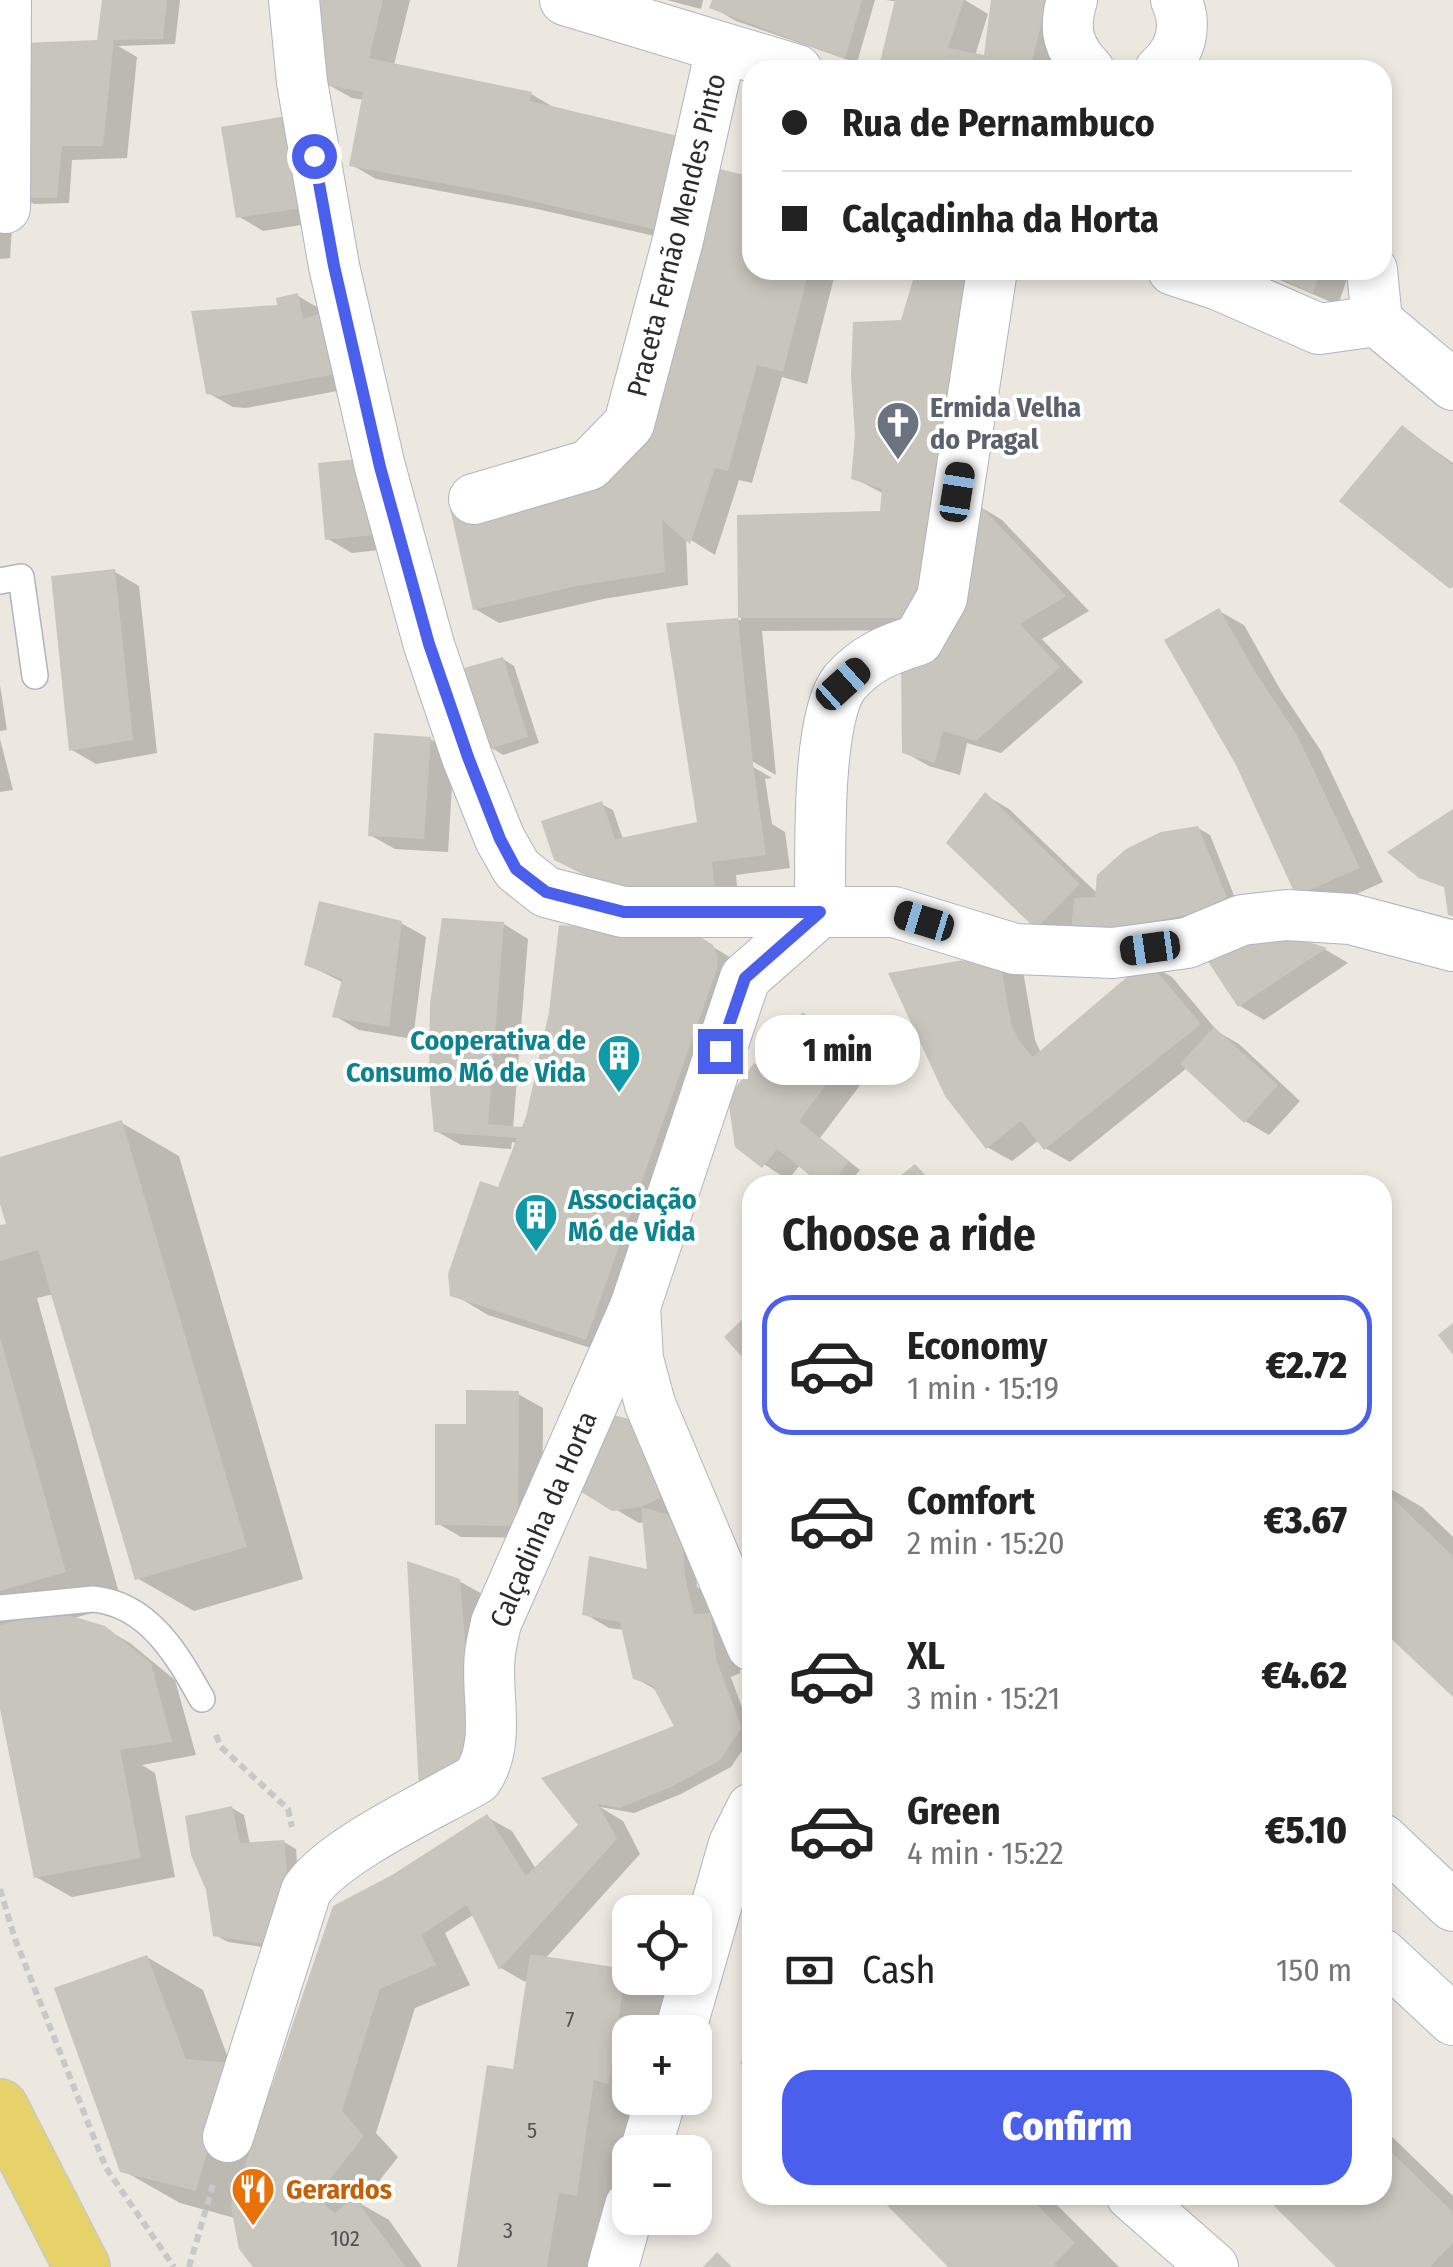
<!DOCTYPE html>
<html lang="en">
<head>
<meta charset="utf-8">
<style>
  :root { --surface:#fff; --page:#f2f2f2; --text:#222; --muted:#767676; --line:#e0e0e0; --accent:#4b5fed }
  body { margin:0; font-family:"Fira Sans Condensed",sans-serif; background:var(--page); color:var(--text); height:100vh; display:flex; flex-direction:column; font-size:38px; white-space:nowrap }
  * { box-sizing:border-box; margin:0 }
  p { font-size:32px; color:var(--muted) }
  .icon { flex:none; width:55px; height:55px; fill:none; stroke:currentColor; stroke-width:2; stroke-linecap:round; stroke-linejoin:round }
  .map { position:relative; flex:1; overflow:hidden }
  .sheet { position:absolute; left:742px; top:1175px; width:650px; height:1030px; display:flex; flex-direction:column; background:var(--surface); border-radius:30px; box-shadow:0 5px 15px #0003 }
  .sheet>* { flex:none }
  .hud { position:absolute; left:742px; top:60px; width:650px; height:220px; border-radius:30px; box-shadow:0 5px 15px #0003; display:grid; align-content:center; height:220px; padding:0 40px; background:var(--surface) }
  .fabs { position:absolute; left:612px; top:1895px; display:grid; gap:20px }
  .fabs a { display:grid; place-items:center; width:100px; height:100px; border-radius:20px; background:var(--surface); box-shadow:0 5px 15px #0003; font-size:50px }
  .end { position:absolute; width:45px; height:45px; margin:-22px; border:12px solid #4b5fed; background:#fff; box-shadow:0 0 0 5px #fff }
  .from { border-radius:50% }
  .bubble { position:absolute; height:70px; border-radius:30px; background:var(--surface); box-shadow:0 5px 15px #0003; font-size:32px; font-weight:800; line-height:70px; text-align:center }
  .car { position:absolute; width:30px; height:60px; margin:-30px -15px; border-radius:12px; box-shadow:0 0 8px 2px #0007; background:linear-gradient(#222 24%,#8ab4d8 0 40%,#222 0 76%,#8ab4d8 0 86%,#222 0) }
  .hud b { display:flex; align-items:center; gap:35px; height:95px; font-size:38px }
  .hud b+b { border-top:2px solid var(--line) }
  .hud i { width:25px; height:25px; background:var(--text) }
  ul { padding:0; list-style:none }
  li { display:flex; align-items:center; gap:30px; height:140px; margin:0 20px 15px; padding:0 20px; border:5px solid transparent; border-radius:30px }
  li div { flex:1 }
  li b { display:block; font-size:38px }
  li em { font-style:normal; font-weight:800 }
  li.current { border-color:var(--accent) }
  li>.icon { width:90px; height:90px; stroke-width:1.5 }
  h2 { padding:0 40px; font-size:45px; line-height:120px }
  .pay { display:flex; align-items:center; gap:25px; height:110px; padding:0 40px; font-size:38px }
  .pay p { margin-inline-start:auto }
  .cta { display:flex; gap:20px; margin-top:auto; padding:20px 40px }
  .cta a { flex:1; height:115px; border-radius:30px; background:var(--accent); color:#fff; font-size:40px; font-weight:800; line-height:115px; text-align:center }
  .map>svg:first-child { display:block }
</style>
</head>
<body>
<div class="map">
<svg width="1453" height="2267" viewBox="0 0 1453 2267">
  <rect width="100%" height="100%" fill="#ece7df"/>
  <g fill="#0003">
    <polygon points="103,0 180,0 175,44 118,46 137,57 127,158 72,160 69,203 34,204 22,197 17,152 10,258 0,259 0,107 107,43"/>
    <polygon points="317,0 410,0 394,65 531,94 555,108 685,243 537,209 376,179 352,165 364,100 352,98 327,84"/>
    <polygon points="667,0 703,0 701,9"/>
    <polygon points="714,0 875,0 857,63 736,21 712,7"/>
    <polygon points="886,0 965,0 988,14 975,56 985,57 994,0 1059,0 1057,70 881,70 898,2"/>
    <polygon points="286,119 326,221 263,231 238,216"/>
    <polygon points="752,160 752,270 836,270 807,384 782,377 752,483 739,480 715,555 686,537 688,585 603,599 499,623 475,609 602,472"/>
    <polygon points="918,270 945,630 762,631 776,775 743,756 741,760 772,778 765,779 772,824 785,832 790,868 736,875 739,906 581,873 601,804 613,810 624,842 706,824 669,625 741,620 739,517 883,513 884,494 854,478"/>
    <polygon points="1247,270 1350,270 1338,305 1275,278"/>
    <polygon points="298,296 322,310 359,387 246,408 233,407 208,393 280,307"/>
    <polygon points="1403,428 1453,463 1453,588 1343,501"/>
    <polygon points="321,466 398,548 352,553 328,539"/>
    <polygon points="979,506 1002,520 1089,611 1042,639 1083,682 1001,753 967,743 960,775 929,766 904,752"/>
    <polygon points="115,572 139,586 157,753 96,764 72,750"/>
    <polygon points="1219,611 1244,625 1280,689 1321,751 1383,882 1323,909 1298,895"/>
    <polygon points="503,659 514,666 539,743 503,755 492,748"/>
    <polygon points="0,685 7,730 0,731"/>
    <polygon points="0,739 13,790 0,792"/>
    <polygon points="430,739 454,753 448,852 395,849 370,835"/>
    <polygon points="985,795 1009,809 1098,894 1198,828 1210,835 1241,913 1215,928 1038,927"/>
    <polygon points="401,923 426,937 413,1039 359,1030 335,1016 344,983 306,964"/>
    <polygon points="504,924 528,939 513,1129 524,1130 693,935 748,968 622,1358 488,1315 453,1294 518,1143 512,1142 511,1149 461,1145 436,1131"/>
    <polygon points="1276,934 1326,950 1348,963 1264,1020 1240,1006"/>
    <polygon points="999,957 1023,971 1035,1040 1041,1053 1148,963 1172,977 1218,1032 1239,1044 1300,1101 1269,1135 1245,1121 1187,1068 1070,1162 1045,1148 1039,1140 1012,1161 987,1147"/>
    <polygon points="804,1015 828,1029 870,1072 820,1138 860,1170 847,1185 826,1185 800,1165 788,1180 737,1146"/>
    <polygon points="122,1123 179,1156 303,1579 194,1611 137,1578 54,1294 37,1298 122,1604 71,1619 104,1628 130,1643 175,1680 196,1755 142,1765 155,1773 175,1877 72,1897 36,1877 0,1697 0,1228 9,1225 0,1195 0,1160"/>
    <polygon points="518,1394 543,1408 542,1538 461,1537 437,1523 469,1427"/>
    <polygon points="607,1416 692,1527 697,1587 709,1594 735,1630 740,1673 731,1677 752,1736 731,1767 681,1794 634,1813 600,1807 623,1821 640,1854 545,1959 625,1971 630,1978 636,1978 670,1997 664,2032 630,2032 630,2098 655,2098 653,2108 633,2105 650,2115 630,2152 630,2218 609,2267 459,2267 515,2071 530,1976 525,1982 501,1968 473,1915 445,1933 470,1985 415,2008 376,2133 398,2157 361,2204 389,2220 422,2267 257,2267 235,2218 180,2203 122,2170 147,1957 203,1990 231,2066 273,2090 392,1878 487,1817 512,1831 536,1869 581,1825 545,1779 678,1727 658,1691 635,1678 625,1630 609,1628 585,1614 650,1572 645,1522 639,1523 581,1489"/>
    <polygon points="1382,1484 1422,1507 1453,1537 1453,1696 1382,1628"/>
    <polygon points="459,1581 484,1595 446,1802"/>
    <polygon points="232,1808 244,1815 250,1845 284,1842 296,1849 299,1890 276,1949 228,1942 215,1935 209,1889"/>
    <polygon points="1382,2127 1453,2196 1453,2267 1340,2267 1266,2195 1382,2195"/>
    <polygon points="877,2195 1047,2195 1119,2267 950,2267"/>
  </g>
  <g fill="#c8c5bd">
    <polygon points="102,0 167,0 163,39 114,40 103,146 62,146 57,198 20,198 22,43 97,40"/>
    <polygon points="315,0 383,0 369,58 532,92 530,101 682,137 661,231 510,196 349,166 363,92 325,85"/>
    <polygon points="712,0 862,0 845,59 709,8"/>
    <polygon points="895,0 964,0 948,48 984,55 991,0 1047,0 1030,70 878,70"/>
    <polygon points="287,116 303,208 236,218 221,127"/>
    <polygon points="752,154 752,270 809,270 783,372 757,365 728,471 715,468 690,544 662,520 665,572 577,586 473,610 449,504 600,470 712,167 744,175"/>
    <polygon points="916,270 976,270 921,618 738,618 737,515 880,511 882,489 851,479 855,435 851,376 853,322 901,320"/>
    <polygon points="1260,270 1321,270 1313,293"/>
    <polygon points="298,293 303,319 324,312 336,374 220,396 206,394 191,311 277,305 276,298"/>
    <polygon points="1402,425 1453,465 1453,585 1450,589 1339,501"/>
    <polygon points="367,458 374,535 325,540 318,463"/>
    <polygon points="977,502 1066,596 1020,624 1060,667 976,741 943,731 935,763 902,753 901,662"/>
    <polygon points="115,569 133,740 69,751 51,576"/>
    <polygon points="1219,608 1256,673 1297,735 1360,868 1296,896 1236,765 1164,640"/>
    <polygon points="738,618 753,764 766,855 712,862 715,893 615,890 554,860 541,821 602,801 615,839 697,822 666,623"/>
    <polygon points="503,657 528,737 489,749 464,668"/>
    <polygon points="374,733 431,737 424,839 368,836"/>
    <polygon points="985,792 1080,884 1036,929 946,843"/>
    <polygon points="1453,809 1453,916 1448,915 1444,887 1419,878 1387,852"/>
    <polygon points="1198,826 1231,907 1116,928 1071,931 1074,898 1095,897 1097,875 1126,849 1161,832"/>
    <polygon points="319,901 402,921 389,1027 332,1017 342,979 304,965"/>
    <polygon points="442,918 504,922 488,1124 522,1127 526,1117 549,1012 559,925 694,933 713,945 718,957 717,969 586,1340 450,1296 448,1274 480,1181 498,1187 517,1138 434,1132 429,1081 430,1004"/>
    <polygon points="1276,931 1327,948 1238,1007 1201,951"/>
    <polygon points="999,954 1011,1023 1018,1039 1033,1057 1147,960 1201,1024 1044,1150 1021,1121 986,1149 945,1096 888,973"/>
    <polygon points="803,1012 847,1057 799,1121 849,1161 830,1185 822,1185 777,1149 762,1168 735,1147 728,1098 754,1063 761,1068"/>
    <polygon points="1214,1027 1278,1085 1244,1123 1180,1064"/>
    <polygon points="122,1120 247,1547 135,1580 38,1250 0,1261 0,1225 6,1224 0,1204 0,1157"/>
    <polygon points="915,1164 934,1185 889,1185"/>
    <polygon points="752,1310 752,1368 724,1337"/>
    <polygon points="1453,1323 1453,1355 1438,1335"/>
    <polygon points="0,1337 66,1572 0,1591"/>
    <polygon points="466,1390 519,1391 518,1526 435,1525 435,1424 466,1424"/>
    <polygon points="605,1413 645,1423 667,1495 641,1507 681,1518 685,1577 694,1614 711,1613 716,1659 742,1728 719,1761 669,1788 620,1808 598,1804 617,1839 499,1970 467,1905 421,1935 436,1965 380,1989 342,2111 364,2136 316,2197 335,2213 354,2197 406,2267 253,2267 239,2249 231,2206 333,1906 392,1875 487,1814 526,1876 578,1825 541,1778 674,1726 652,1685 633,1679 620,1622 582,1615 589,1556 647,1569 641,1507 612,1511 578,1490"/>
    <polygon points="1382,1488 1453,1556 1453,1697 1382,1630"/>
    <polygon points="407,1561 460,1579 474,1749 461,1770 419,1789"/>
    <polygon points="55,1611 105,1626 151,1663 172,1742 120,1750 141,1858 34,1878 0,1709 0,1625"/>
    <polygon points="232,1806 240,1843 284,1840 288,1882 264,1944 213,1936 206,1890 191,1855 185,1816"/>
    <polygon points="530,1954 626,1969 609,2084 594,2080 577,2196 559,2193 547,2267 457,2267 487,2065 513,2069"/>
    <polygon points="147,1955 186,2059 232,2063 196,2191 120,2172 54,1988"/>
    <polygon points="752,2050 752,2075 740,2063"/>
    <polygon points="1382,2143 1453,2212 1453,2243 1430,2267 1336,2267 1263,2195 1382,2195"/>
    <polygon points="877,2195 1027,2195 1075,2243 1054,2264 1057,2267 948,2267"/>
    <polygon points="717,2252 732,2267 703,2267"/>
  </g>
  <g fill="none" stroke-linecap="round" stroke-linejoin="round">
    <defs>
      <g id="lane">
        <polyline points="0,581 21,577 35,676"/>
        <path d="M0,1608L93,1599C149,1604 178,1656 202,1699"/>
      </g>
      <g id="street">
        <polyline points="294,0 302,82 334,266 380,467 429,645 467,757 500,839 517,869 546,892 623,912 894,912 1015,949 1113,953 1187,943 1242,920 1287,915 1351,919 1453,946"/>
        <polyline points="565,0 797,70"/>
        <path d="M1072,0C1063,29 1068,48 1089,70"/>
        <path d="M1160,70C1181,52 1188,26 1176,0"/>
        <polyline points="5,208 6,0"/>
        <polyline points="1173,270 1219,285 1319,329 1377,321"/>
        <polyline points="1372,270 1377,321 1453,385"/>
        <polyline points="474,499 589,465 629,424 678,240 721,49"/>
        <path d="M820,912C821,862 815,718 845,682C866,658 889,649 918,640L942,598L992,270"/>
        <polyline points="635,1307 638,1359 650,1404 752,1646"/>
        <polyline points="1382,1839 1453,1906"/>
        <polyline points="1382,1954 1453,2020"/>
        <polyline points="680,2032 734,1844 752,1808"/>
        <path d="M228,2137L306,1891C332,1851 432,1805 477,1779C502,1742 485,1695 490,1654C491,1644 494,1633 496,1623L635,1307L745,978L820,912"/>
        <polyline points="645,2152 661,2098"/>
        <polyline points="1131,2195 1213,2267"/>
        <polyline points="613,2267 630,2206"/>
      </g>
      <polyline id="primary" points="0,2107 82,2267"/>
    </defs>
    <use href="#lane" stroke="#b2b4be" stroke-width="28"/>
    <use href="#street" stroke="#b2b4be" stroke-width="52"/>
    <use href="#primary" stroke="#c8c8c8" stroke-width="58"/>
    <g stroke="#c8c8c8" stroke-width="6" stroke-dasharray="8 5" stroke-linecap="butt">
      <polyline points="216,1735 221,1747 288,1809 292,1827"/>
      <polyline points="0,1889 15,1939 106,2168 174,2267"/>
      <polyline points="189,2267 213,2185"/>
    </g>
    <use href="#lane" stroke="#fff" stroke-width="25"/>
    <use href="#street" stroke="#fff" stroke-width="50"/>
    <use href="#primary" stroke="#e7d269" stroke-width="55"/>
  </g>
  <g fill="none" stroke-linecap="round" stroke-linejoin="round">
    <polyline stroke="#4b5fed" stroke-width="12" points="314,156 334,266 380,467 429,644 468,757 500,839 516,869 546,892 624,912 820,912 745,978 720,1051"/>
  </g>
  <defs>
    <symbol id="church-pin" viewBox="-11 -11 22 30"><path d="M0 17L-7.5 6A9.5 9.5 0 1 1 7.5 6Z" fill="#6b7280" stroke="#fff"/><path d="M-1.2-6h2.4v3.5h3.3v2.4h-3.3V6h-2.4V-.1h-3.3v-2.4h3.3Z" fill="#fff"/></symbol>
    <symbol id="building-pin" viewBox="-11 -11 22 30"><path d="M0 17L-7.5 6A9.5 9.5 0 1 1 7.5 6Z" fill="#0f9aa8" stroke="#fff"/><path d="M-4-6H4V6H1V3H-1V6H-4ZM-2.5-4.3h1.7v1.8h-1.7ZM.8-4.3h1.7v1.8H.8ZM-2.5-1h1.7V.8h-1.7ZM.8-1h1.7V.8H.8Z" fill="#fff"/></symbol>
    <symbol id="restaurant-pin" viewBox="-11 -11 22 30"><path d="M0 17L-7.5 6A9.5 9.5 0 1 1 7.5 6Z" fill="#e8710a" stroke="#fff"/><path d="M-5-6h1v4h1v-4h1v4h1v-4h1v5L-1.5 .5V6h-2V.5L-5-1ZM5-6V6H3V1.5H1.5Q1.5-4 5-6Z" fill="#fff"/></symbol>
  </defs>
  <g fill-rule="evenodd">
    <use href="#church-pin" x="873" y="398" width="50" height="68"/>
    <use href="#building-pin" x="594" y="1031" width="50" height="68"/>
    <use href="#building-pin" x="511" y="1190" width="50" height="68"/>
    <use href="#restaurant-pin" x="228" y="2164" width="50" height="68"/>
  </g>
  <g text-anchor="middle" stroke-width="8" stroke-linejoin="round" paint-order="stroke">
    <g font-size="22" fill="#535250">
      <text x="570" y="2027">7</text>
      <text x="532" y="2138">5</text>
      <text x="508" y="2238">3</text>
      <text x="345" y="2246">102</text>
    </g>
    <g font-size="28" fill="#2c2c2c" stroke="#fff">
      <text transform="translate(676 235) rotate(-76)" y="10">Praceta Fernão Mendes Pinto</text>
      <text transform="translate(543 1519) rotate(-67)" y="10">Calçadinha da Horta</text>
    </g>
    <g font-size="28" font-weight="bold" fill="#5b616d" stroke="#fff" text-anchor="start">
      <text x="930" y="417">Ermida Velha<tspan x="930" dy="32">do Pragal</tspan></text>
    </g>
    <g font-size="28" font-weight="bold" fill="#0d838f" stroke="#fff" text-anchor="end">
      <text x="586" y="1050">Cooperativa de<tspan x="586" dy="32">Consumo Mó de Vida</tspan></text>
      <text x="568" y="1209" text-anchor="start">Associação<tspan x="568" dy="32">Mó de Vida</tspan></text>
    </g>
    <g font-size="28" font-weight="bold" fill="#c56008" stroke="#fff" text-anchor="start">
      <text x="286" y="2199">Gerardos</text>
    </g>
  </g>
</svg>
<div class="fabs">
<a><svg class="icon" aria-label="locate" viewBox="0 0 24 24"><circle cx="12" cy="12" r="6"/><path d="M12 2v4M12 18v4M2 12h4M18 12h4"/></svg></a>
<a>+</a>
<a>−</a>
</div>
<i class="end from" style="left:314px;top:156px"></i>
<i class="end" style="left:720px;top:1051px"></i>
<div class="bubble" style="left:755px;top:1015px;width:165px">1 min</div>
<i class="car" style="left:957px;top:492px;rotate:9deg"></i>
<i class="car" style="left:843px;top:684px;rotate:48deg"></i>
<i class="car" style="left:924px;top:921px;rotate:287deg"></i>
<i class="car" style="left:1150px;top:948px;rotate:262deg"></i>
<div class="hud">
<b><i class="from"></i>Rua de Pernambuco</b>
<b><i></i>Calçadinha da Horta</b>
</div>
<section class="sheet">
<h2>Choose a ride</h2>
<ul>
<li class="current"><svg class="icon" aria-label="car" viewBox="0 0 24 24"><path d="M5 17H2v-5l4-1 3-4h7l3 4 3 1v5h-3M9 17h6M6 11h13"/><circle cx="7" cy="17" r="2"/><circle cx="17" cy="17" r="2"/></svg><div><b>Economy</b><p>1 min · 15:19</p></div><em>€2.72</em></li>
<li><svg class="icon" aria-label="car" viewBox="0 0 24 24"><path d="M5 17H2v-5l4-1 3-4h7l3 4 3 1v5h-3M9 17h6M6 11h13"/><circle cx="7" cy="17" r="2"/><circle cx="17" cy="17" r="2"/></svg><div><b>Comfort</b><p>2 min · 15:20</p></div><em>€3.67</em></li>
<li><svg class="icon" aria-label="car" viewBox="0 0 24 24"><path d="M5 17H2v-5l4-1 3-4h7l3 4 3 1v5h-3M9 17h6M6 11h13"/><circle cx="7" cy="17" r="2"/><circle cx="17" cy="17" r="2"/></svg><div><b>XL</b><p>3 min · 15:21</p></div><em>€4.62</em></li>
<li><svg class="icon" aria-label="car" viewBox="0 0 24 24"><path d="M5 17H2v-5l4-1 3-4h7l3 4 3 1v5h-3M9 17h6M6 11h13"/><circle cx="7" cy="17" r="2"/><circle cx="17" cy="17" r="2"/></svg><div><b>Green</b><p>4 min · 15:22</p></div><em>€5.10</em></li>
</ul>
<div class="pay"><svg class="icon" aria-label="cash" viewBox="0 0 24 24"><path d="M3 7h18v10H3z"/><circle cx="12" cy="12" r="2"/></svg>Cash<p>150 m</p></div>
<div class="cta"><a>Confirm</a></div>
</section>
</div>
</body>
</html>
